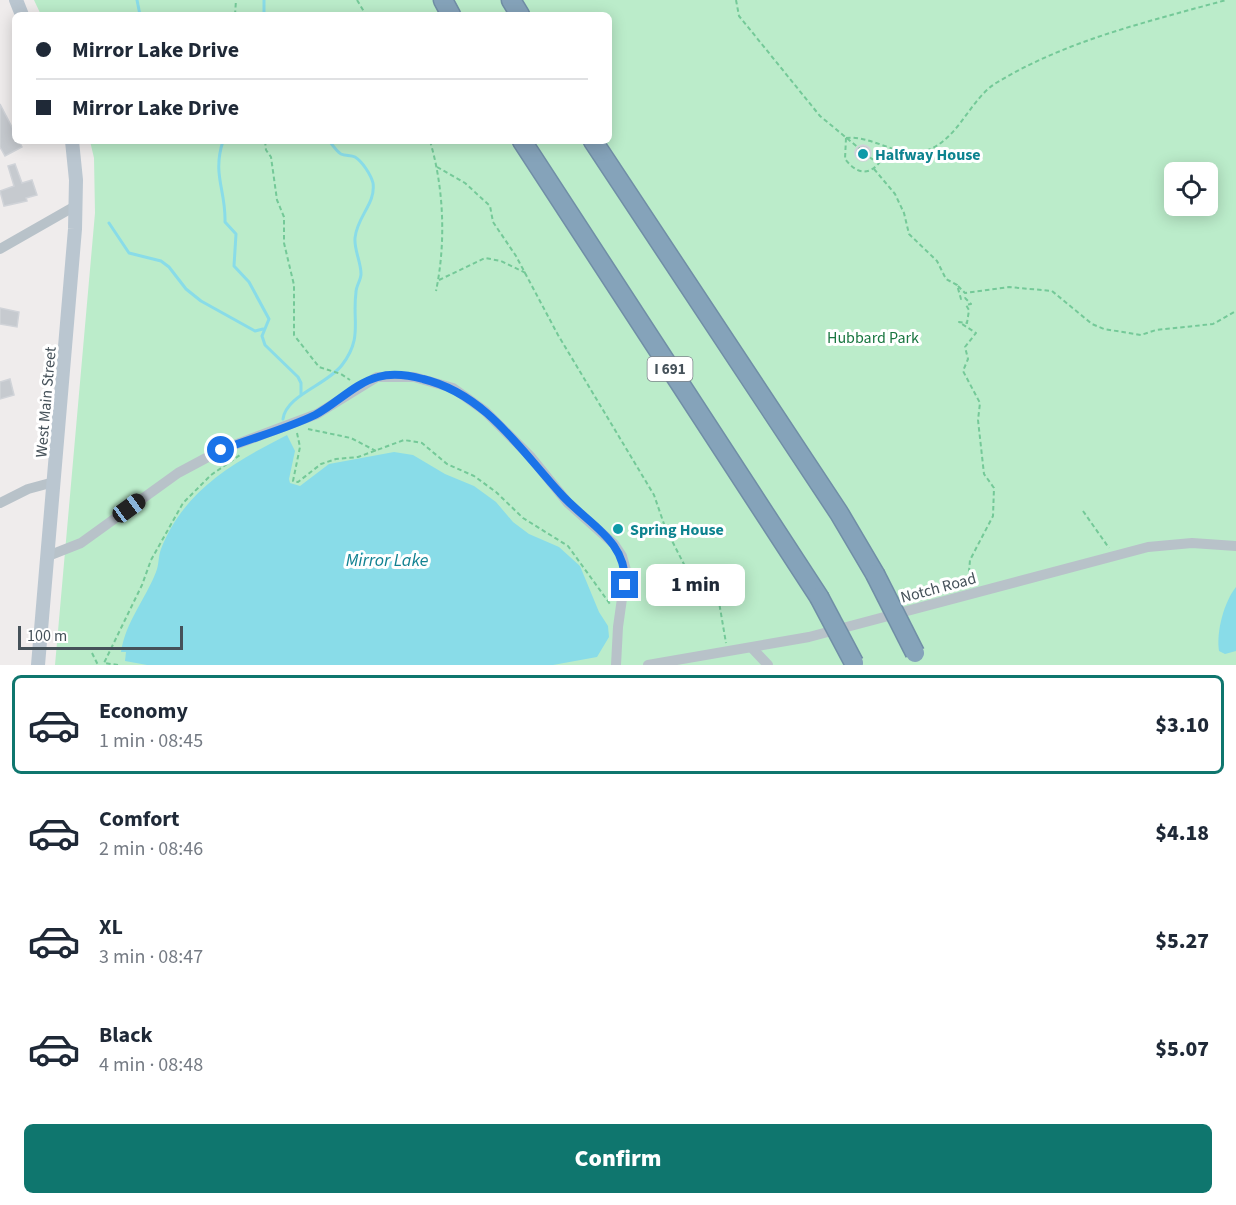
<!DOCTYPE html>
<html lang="en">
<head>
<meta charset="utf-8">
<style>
  :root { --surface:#fff; --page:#f2f2f3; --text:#1f2937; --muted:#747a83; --line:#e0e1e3; --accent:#0f766e }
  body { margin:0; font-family:"Source Sans 3",sans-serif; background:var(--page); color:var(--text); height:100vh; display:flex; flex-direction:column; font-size:22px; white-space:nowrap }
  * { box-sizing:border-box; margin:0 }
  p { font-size:20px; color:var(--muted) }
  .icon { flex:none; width:33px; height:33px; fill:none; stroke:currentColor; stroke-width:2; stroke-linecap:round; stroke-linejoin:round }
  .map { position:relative; height:665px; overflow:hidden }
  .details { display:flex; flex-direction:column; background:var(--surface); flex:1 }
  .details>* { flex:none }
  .top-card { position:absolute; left:12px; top:12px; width:600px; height:132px; border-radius:9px; box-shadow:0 3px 15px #0003; display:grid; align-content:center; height:132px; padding:0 24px; background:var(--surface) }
  .buttons { position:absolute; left:1164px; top:162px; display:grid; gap:12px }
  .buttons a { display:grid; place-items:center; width:54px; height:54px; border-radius:9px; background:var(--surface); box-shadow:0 3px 15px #0003; font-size:30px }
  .scale { position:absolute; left:18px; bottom:15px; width:165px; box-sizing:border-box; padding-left:6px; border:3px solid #455159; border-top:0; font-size:16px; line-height:21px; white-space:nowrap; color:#455159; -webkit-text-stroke:4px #fff; paint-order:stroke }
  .end { position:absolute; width:27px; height:27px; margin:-14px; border:8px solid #1a73e8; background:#fff; box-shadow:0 0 0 3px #fff }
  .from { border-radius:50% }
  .bubble { position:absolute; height:42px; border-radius:9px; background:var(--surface); box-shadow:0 3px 15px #0003; font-size:20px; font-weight:800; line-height:42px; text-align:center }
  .car { position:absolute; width:18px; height:36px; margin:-18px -9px; border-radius:8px; box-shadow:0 0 4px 2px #0007; background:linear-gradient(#222 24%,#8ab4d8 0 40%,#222 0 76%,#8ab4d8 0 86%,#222 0) }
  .top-card b { display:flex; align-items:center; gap:21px; height:57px; font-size:22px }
  .top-card b+b { border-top:2px solid var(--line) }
  .top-card i { width:15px; height:15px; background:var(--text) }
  ul { padding:10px 0 0; list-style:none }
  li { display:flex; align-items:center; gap:18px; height:99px; margin:0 12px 9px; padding:0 12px; border:3px solid transparent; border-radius:9px }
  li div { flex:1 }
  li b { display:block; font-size:22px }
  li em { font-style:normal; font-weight:800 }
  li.selected { border-color:var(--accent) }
  li>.icon { width:54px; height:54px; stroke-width:1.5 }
  .cta { display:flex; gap:12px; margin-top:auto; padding:12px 24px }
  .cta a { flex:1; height:69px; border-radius:9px; background:var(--accent); color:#fff; font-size:24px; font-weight:800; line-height:69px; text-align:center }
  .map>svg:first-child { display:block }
</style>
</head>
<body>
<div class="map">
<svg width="1236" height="665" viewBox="0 0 1236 665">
  <rect width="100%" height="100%" fill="#efecec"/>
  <path fill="#bbecca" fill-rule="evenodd" d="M34,0H1236V665H55L95,213L94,158L90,141H609V15H41ZM1174,172H1208V206H1174Z"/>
  <g fill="#89dce8">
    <path d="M287,435L295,451L289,479L290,483L300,486L329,464L394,452L413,455L445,474L474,486L496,502L513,522L529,534L559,547L580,566L599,612L608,626L609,637L597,657L553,665H147L125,661L126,652H121C126,621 145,600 156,572C159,565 158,557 161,549C184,490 234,462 287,435Z"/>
    <path d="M1236,587V651L1225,654L1219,651C1216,632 1224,602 1236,587Z"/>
  </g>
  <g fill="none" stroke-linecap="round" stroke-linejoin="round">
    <g stroke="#89dce8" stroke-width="3">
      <polyline points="137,0 140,15"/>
      <polyline points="264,0 264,15"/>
      <path d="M223,141C212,175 226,190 225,222L236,234L234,266L249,282L269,319L262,336L265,345L298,377L301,383V394"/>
      <polyline points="109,223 129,253 161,261 169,267 186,289 201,301 255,331 263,329"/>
      <path d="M283,419C286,395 327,385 342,365C363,338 352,321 356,292C356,286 361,280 361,274C361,262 354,250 355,238C357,216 376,204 373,183C371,175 362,161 355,157C351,155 345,156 341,154C337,152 333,145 329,141"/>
    </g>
  </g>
  <g fill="#c6cacf" stroke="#d0d3d8" stroke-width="1.5">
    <polygon points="0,104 15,133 15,141 19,141 22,147 5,156 0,147"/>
    <circle cx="863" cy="153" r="8"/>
    <polygon points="15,164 22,183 32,180 37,195 26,198 27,201 4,206 0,191 14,186 8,166"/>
    <polygon points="0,308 19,312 17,327 0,324"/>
    <polygon points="10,379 14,395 0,399 0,382"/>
  </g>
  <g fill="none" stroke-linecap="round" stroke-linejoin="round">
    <defs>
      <g id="highway">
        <polyline points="443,0 451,15"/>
        <polyline points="511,0 520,15"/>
        <polyline points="522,141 819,597"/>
        <polyline points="593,141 839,513 875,574"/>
      </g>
    </defs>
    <use href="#highway" stroke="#708ea6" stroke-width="21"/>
    <g stroke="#74c998" stroke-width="2" stroke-dasharray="4.5 3" stroke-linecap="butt">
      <polyline points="357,0 366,15"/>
      <polyline points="736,0 739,16 820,116 872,159 881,162 886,149"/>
      <polyline points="235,15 236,0"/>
      <path d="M846,138C873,135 896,158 925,151C958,141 969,100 996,83C1067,40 1147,22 1226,0"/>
      <path d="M846,138L845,159C856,173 868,177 880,162"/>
      <polyline points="265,141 266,150 271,157 277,200 284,217 284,243 294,285 294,335 319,367 341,374 350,380"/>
      <path d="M430,141C444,188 446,243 436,291"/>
      <polyline points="437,167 465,183 490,206 493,222 516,256 558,335 654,495 665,527 694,584 707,598 719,602 726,643"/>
      <polyline points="874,169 895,194 904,213 909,234 937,261 946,279 957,285 961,299 965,298 971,304 966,305 969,310 967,323 959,322 976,333 965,347 968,359 963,371 980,403 978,420 984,474 994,488 993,516 970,560 968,583"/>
      <polyline points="439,280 485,258 501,261 526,273"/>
      <polyline points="958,286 965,293 1009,287 1052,291 1092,324 1104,329 1141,335 1156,330 1213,324 1236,311"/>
      <polyline points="308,429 351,438 376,451"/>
      <polyline points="297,433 300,447 293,481 298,482 321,464 336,459 358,457 404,440 422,443 447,464 474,476 496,492 523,518 568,546 610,604"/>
      <polyline points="1083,511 1109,548"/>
      <polyline points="92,653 98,665"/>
      <polyline points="118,665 104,663 142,585 151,560 183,503 211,475 240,455"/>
    </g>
    <g stroke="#b8c2c9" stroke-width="10">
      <polyline points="0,249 77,205"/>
      <polyline points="0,503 28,489 54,482"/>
      <polyline points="48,556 81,543 178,473 221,450 317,414 377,377 414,377 453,388 485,411 530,456 568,503 614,544 622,556 626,570 618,627 616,665"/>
      <polyline points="753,649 768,665"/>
      <polyline points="648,665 809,637 1148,547 1192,543 1236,546"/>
    </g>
    <g stroke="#bac6d0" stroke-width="14">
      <polyline points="16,0 22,15"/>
      <polyline points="38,665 75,229 76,180 72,141"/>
    </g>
    <use href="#highway" stroke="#85a3ba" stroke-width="18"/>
    <defs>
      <g id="highway-bridge">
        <polyline points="875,574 915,653"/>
        <polyline points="819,597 854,663"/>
      </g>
    </defs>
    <use href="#highway-bridge" stroke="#708ea6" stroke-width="21" stroke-linecap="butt"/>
    <use href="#highway-bridge" stroke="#85a3ba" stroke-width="18"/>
  </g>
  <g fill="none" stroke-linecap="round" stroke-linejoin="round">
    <path stroke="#1a73e8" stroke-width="8" d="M221,450C252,438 286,429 315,415C336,404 355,383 378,377C392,373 408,375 423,379C485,394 519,448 560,493C587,524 627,539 625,585"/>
  </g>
  <g fill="#0f9aa8" stroke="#fff" stroke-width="2">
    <circle cx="863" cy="154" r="6"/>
    <circle cx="618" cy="529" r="6"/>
  </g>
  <g text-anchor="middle" stroke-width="6" stroke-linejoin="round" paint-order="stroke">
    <rect fill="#fff" stroke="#7d858b" stroke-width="1.5" x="647.5" y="357" width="45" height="24" rx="4.5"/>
    <g font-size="15" font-weight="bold" fill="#455159">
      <text x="670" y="374">I 691</text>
    </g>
    <g font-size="16" font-weight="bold" fill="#0d838f" stroke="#fff" text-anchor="start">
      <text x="875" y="160">Halfway House</text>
      <text x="630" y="535">Spring House</text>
    </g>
    <g font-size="16" fill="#197640" stroke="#fff">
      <text x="873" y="343">Hubbard Park</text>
    </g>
    <g font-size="16" fill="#455159" stroke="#fff">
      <text transform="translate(45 402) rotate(-85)" y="6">West Main Street</text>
      <text transform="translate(938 587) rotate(-15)" y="6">Notch Road</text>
    </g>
    <g font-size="18" font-style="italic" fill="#118292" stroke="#fff">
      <text x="387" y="566">Mirror Lake</text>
    </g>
  </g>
</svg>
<div class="buttons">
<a><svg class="icon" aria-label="locate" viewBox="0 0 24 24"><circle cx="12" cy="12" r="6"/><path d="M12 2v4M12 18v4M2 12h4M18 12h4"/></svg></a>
</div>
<div class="scale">100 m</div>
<i class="end from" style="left:221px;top:450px"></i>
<i class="end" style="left:625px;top:585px"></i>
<div class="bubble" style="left:646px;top:564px;width:99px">1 min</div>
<i class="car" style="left:129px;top:508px;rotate:54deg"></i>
<div class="top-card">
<b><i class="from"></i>Mirror Lake Drive</b>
<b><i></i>Mirror Lake Drive</b>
</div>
</div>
<section class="details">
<ul>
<li class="selected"><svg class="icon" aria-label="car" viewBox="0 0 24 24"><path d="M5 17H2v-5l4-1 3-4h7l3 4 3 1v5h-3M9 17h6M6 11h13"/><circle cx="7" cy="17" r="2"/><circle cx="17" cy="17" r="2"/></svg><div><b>Economy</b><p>1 min · 08:45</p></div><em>$3.10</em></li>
<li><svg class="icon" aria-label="car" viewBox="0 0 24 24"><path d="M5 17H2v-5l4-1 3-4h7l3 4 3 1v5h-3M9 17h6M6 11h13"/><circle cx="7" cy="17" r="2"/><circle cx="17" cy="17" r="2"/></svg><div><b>Comfort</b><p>2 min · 08:46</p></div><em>$4.18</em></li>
<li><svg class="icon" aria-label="car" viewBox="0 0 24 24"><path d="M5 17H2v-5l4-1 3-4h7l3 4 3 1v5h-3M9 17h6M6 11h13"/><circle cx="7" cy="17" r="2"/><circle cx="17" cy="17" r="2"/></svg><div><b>XL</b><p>3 min · 08:47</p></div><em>$5.27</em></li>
<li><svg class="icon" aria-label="car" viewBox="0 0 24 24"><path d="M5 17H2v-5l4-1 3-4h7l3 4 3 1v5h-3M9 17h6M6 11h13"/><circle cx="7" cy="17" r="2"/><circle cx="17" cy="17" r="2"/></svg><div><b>Black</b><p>4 min · 08:48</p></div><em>$5.07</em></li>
</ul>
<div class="cta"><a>Confirm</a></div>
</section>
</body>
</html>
